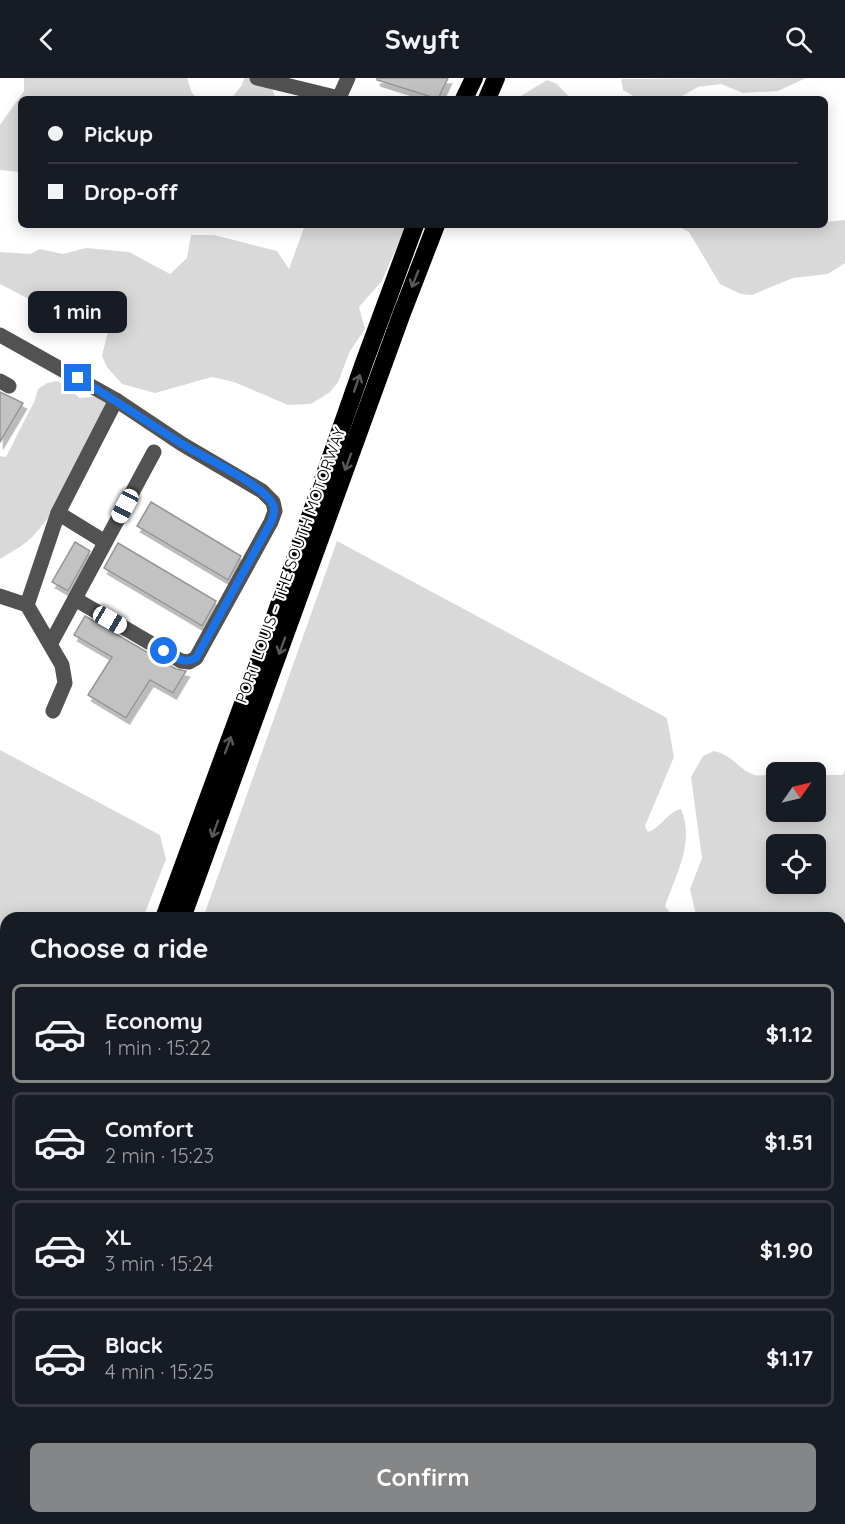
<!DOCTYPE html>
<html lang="en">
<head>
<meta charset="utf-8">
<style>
  :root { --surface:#171b24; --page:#20242c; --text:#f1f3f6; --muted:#9ea1a6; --line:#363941; --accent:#858687 }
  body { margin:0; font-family:Quicksand,sans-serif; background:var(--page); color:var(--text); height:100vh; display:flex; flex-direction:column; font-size:22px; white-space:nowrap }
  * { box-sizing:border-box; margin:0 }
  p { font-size:20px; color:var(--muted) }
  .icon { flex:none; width:33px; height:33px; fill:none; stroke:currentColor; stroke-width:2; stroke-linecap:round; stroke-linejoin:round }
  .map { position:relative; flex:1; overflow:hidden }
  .panel { position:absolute; left:0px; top:834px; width:846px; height:612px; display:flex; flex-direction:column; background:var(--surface); border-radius:18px 18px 0 0; box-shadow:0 3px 15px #0003 }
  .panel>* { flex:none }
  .hud { position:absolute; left:18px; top:18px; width:810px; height:132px; border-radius:9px; box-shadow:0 3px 15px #0003; display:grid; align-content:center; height:132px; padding:0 30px; background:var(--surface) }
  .needle { width:39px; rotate:56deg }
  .tools { position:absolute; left:766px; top:684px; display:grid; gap:12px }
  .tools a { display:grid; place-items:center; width:60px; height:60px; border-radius:9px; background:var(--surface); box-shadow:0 3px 15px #0003; font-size:30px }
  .end { position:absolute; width:27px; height:27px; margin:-14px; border:8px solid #1a73e8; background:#fff; box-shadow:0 0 0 3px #fff }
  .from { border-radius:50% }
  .bubble { position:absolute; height:42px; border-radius:9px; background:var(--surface); box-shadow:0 3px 15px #0003; font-size:20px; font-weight:800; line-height:42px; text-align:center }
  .car { position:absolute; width:18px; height:36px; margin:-18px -9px; border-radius:8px; box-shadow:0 0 4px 2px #0007; background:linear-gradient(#fff 24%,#345 0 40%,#fff 0 76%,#345 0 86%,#fff 0) }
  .hud b { display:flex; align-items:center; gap:21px; height:57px; font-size:22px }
  .hud b+b { border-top:2px solid var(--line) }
  .hud i { width:15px; height:15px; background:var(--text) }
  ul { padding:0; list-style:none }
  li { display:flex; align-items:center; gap:18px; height:99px; margin:0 12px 9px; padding:0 18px; border:3px solid var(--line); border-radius:9px }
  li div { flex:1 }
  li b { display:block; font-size:22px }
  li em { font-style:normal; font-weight:800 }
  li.selected { border-color:var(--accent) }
  li>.icon { width:54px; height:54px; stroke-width:1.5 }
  h2 { padding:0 30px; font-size:27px; line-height:72px }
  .button { display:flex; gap:12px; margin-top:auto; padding:12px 30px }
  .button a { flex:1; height:69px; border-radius:9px; background:var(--accent); color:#fff; font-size:24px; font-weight:800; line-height:69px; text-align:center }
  header { display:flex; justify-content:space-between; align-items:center; height:78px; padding:0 30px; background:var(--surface); font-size:27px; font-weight:800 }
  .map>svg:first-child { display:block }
</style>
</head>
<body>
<header><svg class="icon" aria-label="back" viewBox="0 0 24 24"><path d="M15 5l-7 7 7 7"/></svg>Swyft<svg class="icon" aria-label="search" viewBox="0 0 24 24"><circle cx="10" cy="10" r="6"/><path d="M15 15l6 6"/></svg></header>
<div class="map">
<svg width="845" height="1446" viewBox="0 0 845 1446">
  <defs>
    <filter id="shadow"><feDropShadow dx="3.5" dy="6" stdDeviation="0" flood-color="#0004"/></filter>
  </defs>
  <rect width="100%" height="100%" fill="#fff"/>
  <g fill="#d9d9d9" fill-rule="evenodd">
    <polygon points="24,0 187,0 192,15 198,21 21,21 21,94 0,92 0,47 24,13"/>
    <polygon points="244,0 268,0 276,21 231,21 242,7"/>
    <polygon points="806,0 778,13 743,15 721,6 698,9 677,21 638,21 623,12 621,1"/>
    <polygon points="547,2 557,6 571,21 516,21"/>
    <polygon points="845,142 845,185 828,196 793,200 752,217 741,216 720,206 689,154 676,147 825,147 825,144"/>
    <polygon points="305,147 406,147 382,203 359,229 365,251 350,273 338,304 330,314 311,326 288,327 234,304 212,299 155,315 122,306 107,289 102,278 110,245 89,237 52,233 0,206 0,174 30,176 40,171 63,176 86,170 129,174 170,196 187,180 191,157 214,157 277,173 289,191"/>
    <path d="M58,303L80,320L103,318L112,327C89,372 68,420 34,457C25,467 11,474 0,481V378L6,379L35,322L38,311L47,305Z"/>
    <path d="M337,463L667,640L674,679L645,748L648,754C661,750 668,733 681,731C695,764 676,797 665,828L674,840H203Z"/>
    <polygon points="0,672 160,757 166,781 143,840 6,840 6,1147 0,1157"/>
    <path d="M714,673C733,677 740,693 755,697C767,700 793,689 806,685L826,697H843L845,692V930L840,929V840H698L695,833L690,811L702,780L691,699L703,678ZM777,694H816V734H777ZM777,766H816V806H777Z"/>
    <polygon points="840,1239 845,1239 845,1446 724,1446 727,1440 840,1440"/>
    <polygon points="6,1244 6,1440 72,1440 68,1446 0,1446 0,1254"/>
    <polygon points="142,1440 446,1440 444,1446 153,1446"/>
    <polygon points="555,1440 613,1440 615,1446 557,1446"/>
  </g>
  <g fill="#c2c2c2" stroke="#969696" stroke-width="1.5" filter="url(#shadow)">
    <polygon points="377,0 448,0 438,21 377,2"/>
    <polygon points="0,314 23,325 0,364"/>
    <polygon points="151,424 241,478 228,502 137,448"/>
    <polygon points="75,464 90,473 68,513 52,504"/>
    <polygon points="118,465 216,523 202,548 104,490"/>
    <polygon points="85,538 176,591 186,593 173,615 150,602 126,640 88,617 112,579 74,557"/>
  </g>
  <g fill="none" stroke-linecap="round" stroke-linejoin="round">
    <g stroke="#525252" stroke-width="15">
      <polyline points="257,0 339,20 348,0"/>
      <polyline points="0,257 116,322 182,366 262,413 273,424 275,433 271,444 196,580 189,584 181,583 75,521"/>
      <polyline points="0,303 9,308"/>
      <polyline points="58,435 105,464"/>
      <polyline points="0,518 27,527 62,587 65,605 53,633"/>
      <polyline points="27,527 58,435 116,322"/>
      <polyline points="51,565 154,374"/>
    </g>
    <g stroke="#000" stroke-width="18">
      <polyline points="464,21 474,0"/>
      <polyline points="487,21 496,0"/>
      <polyline points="164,840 272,547 364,285 415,147"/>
      <polyline points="182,840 402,235 436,147"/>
      <polyline points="0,1187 6,1176"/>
      <polyline points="0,1223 6,1214"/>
    </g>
  </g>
  <defs><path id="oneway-shaft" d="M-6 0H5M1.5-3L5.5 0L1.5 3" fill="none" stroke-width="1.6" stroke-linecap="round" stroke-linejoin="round" transform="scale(1.5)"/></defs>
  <g stroke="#595959">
    <use href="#oneway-shaft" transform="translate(415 201) rotate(112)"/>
    <use href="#oneway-shaft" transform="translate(357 305) rotate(-71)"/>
    <use href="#oneway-shaft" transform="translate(348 384) rotate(110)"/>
    <use href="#oneway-shaft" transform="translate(282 568) rotate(110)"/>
    <use href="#oneway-shaft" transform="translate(228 667) rotate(-70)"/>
    <use href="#oneway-shaft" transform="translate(215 751) rotate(110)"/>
  </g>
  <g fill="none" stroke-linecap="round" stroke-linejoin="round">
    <path stroke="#1a73e8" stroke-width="8" d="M78,300C114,321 147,344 182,366C205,380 257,404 271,423C276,430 274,436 271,444L196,580C183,587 175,579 164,573"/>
  </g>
  <g text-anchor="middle" stroke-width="4.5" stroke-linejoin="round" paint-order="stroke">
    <g font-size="16" fill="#000" stroke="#fff">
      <text transform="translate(290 487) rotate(-70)" y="6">PORT LOUIS – THE SOUTH MOTORWAY</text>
    </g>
  </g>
</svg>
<div class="tools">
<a><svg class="needle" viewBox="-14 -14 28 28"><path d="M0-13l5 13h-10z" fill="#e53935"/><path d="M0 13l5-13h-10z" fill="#9ea1a6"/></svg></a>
<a><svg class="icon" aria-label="locate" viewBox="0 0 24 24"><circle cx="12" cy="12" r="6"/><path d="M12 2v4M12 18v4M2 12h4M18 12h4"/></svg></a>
</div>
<i class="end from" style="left:164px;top:573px"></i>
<i class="end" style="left:78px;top:300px"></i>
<div class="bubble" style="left:28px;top:213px;width:99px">1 min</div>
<i class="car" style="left:125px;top:428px;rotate:208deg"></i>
<i class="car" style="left:110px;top:542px;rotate:120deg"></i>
<div class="hud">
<b><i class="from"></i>Pickup</b>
<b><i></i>Drop-off</b>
</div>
<section class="panel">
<h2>Choose a ride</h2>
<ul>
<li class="selected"><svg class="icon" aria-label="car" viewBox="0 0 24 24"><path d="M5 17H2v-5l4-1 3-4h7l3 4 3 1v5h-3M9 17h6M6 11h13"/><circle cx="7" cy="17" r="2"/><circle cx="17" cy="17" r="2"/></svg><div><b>Economy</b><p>1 min · 15:22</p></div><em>$1.12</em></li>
<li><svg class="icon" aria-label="car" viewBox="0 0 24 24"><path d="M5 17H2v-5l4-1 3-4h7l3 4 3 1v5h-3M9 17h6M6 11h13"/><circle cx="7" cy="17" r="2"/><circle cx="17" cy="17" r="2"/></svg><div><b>Comfort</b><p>2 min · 15:23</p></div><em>$1.51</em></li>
<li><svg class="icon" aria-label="car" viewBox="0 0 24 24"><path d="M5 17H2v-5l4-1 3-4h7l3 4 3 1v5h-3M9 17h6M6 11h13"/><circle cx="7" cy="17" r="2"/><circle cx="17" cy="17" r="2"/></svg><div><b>XL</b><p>3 min · 15:24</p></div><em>$1.90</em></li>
<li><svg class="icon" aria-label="car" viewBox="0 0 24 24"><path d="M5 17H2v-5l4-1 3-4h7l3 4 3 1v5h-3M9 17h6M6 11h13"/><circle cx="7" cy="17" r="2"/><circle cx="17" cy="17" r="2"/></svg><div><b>Black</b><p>4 min · 15:25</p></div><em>$1.17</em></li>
</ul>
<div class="button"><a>Confirm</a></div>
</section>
</div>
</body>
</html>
